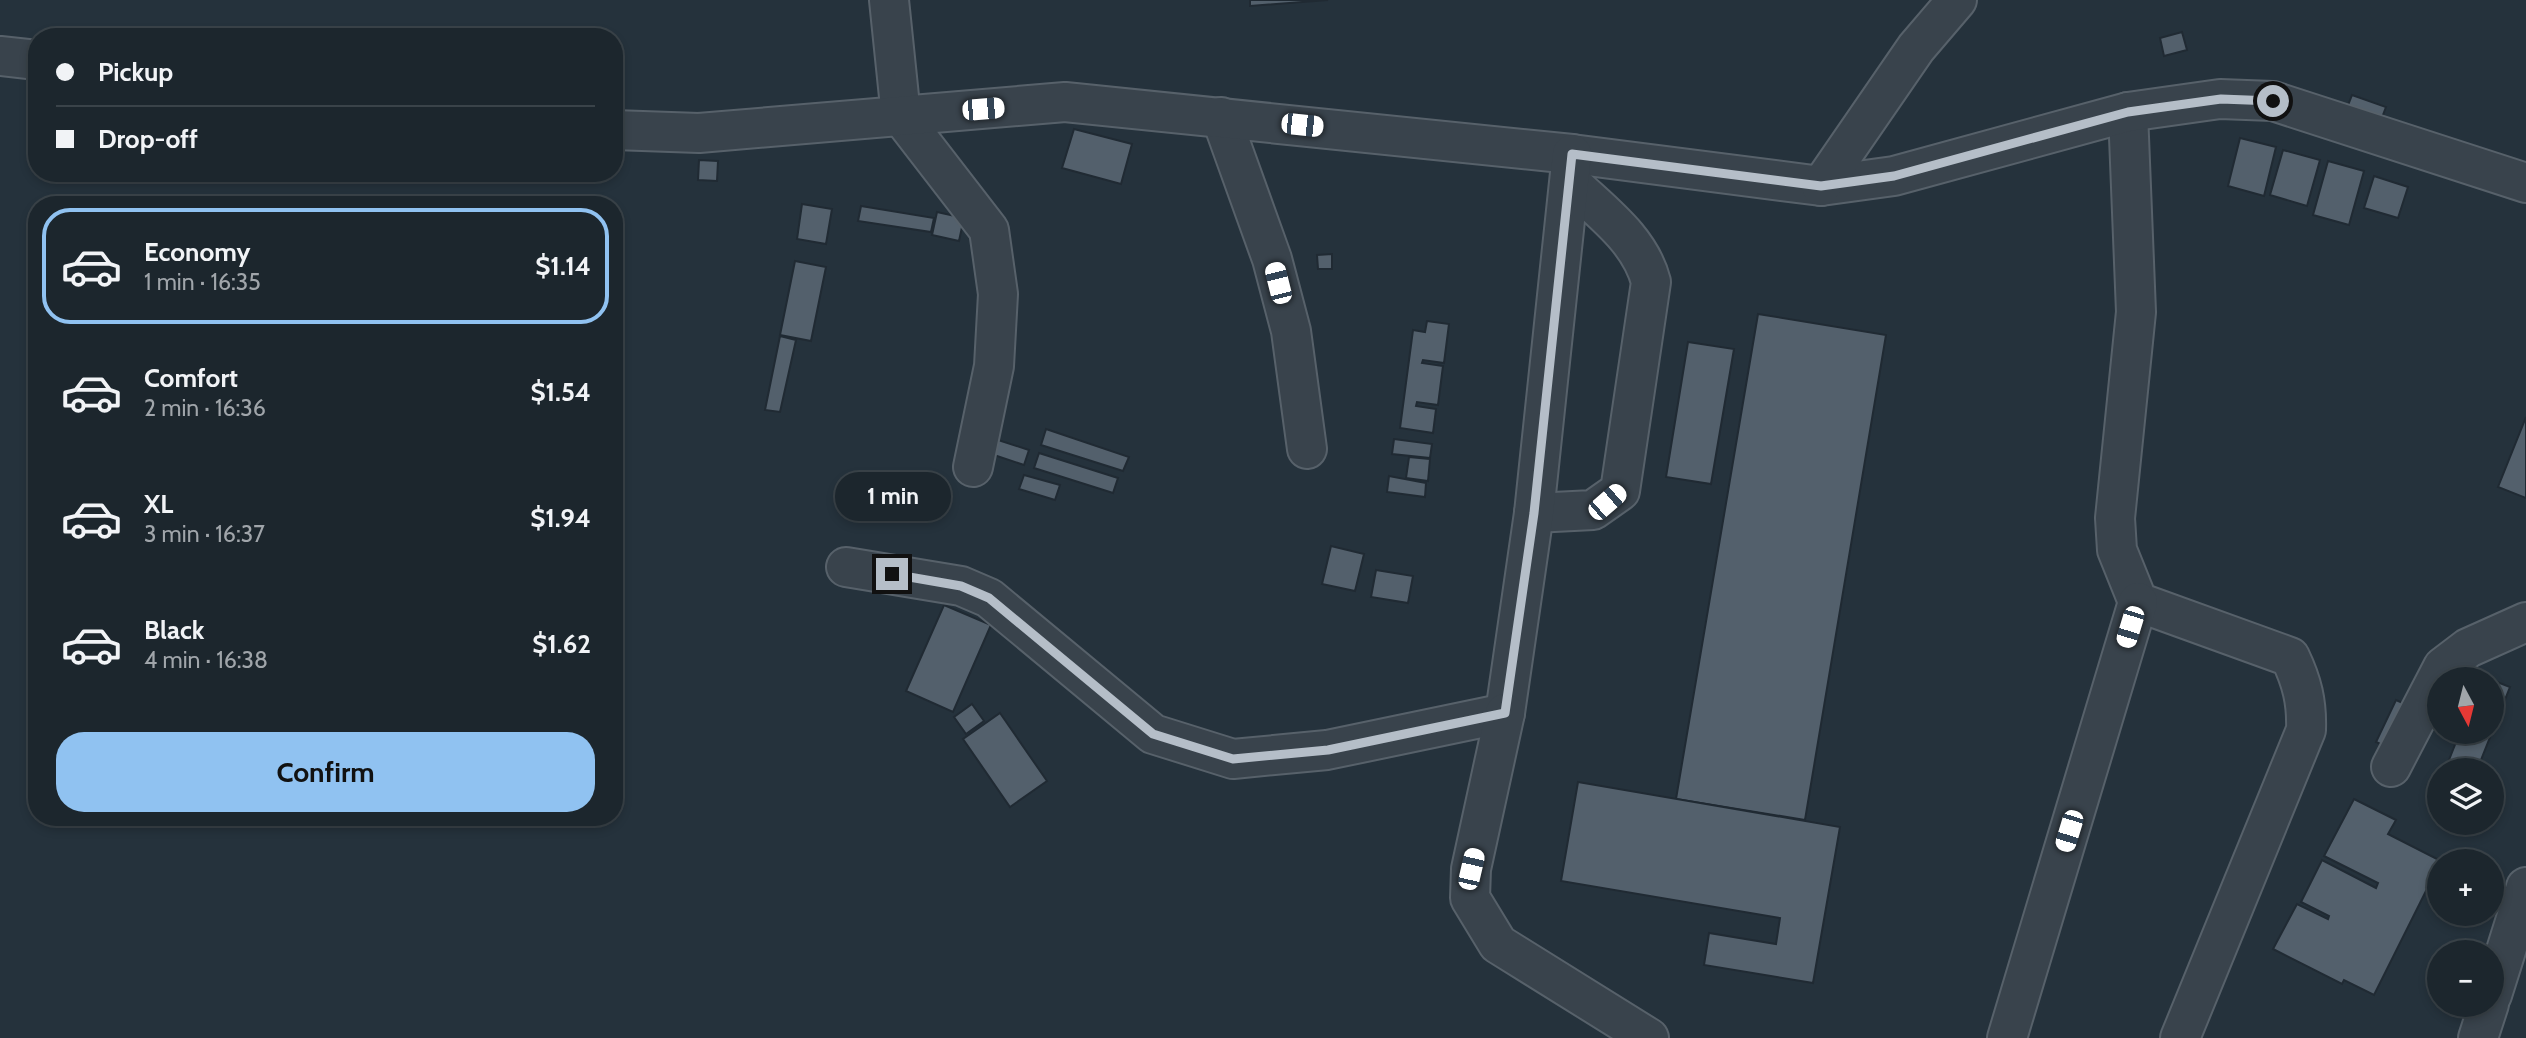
<!DOCTYPE html>
<html lang="en">
<head>
<meta charset="utf-8">
<style>
  :root { --surface:#1c262d; --page:#252e35; --text:#f1f3f6; --muted:#a0a5aa; --line:#3a4349; --accent:#90c2f1 }
  body { margin:0; font-family:Cabin,sans-serif; background:var(--page); color:var(--text); height:100vh; display:flex; flex-direction:column; font-size:26px; white-space:nowrap }
  * { box-sizing:border-box; margin:0 }
  p { font-size:23px; color:var(--muted) }
  .icon { flex:none; width:38px; height:38px; fill:none; stroke:currentColor; stroke-width:2; stroke-linecap:round; stroke-linejoin:round }
  .map { position:relative; flex:1; overflow:hidden }
  .panel { position:absolute; left:28px; top:196px; width:595px; height:630px; display:flex; flex-direction:column; background:var(--surface); border-radius:28px; box-shadow:0 4px 10px #0003,0 0 0 2px var(--line) }
  .panel>* { flex:none }
  .guide { position:absolute; left:28px; top:28px; width:595px; height:154px; border-radius:28px; box-shadow:0 4px 10px #0003,0 0 0 2px var(--line); display:grid; align-content:center; height:154px; padding:0 28px; background:var(--surface) }
  .needle { width:46px; rotate:173deg }
  .fabs { position:absolute; left:2427px; top:667px; display:grid; gap:14px }
  .fabs a { display:grid; place-items:center; width:77px; height:77px; border-radius:50%; background:var(--surface); box-shadow:0 4px 10px #0003,0 0 0 2px var(--line); font-size:35px }
  .end { position:absolute; width:32px; height:32px; margin:-16px; border:9px solid #b5bec8; background:#111; box-shadow:0 0 0 4px #111 }
  .from { border-radius:50% }
  .bubble { position:absolute; height:49px; border-radius:24px; background:var(--surface); box-shadow:0 4px 10px #0003,0 0 0 2px var(--line); font-size:23px; font-weight:700; line-height:49px; text-align:center }
  .car { position:absolute; width:21px; height:42px; margin:-21px -10px; border-radius:9px; box-shadow:0 0 5px 2px #0007; background:linear-gradient(#fff 24%,#345 0 40%,#fff 0 76%,#345 0 86%,#fff 0) }
  .guide b { display:flex; align-items:center; gap:24px; height:66px; font-size:26px }
  .guide b+b { border-top:2px solid var(--line) }
  .guide i { width:18px; height:18px; background:var(--text) }
  ul { padding:12px 0 0; list-style:none }
  li { display:flex; align-items:center; gap:21px; height:116px; margin:0 14px 10px; padding:0 14px; border:4px solid transparent; border-radius:28px }
  li div { flex:1 }
  li b { display:block; font-size:26px }
  li em { font-style:normal; font-weight:700 }
  li.active { border-color:var(--accent) }
  li>.icon { width:63px; height:63px; stroke-width:1.5 }
  .button { display:flex; gap:14px; margin-top:auto; padding:14px 28px }
  .button a { flex:1; height:80px; border-radius:28px; background:var(--accent); color:#111; font-size:28px; font-weight:700; line-height:80px; text-align:center }
  .map>svg:first-child { display:block }
</style>
</head>
<body>
<div class="map">
<svg width="2526" height="1038" viewBox="0 0 2526 1038">
  <rect width="100%" height="100%" fill="#25323c"/>
  <g fill="#53606c" stroke="#202a33" stroke-width="2">
    <polygon points="1250,0 1328,0 1250,6"/>
    <polygon points="2182,32 2187,50 2164,56 2160,38"/>
    <polygon points="2352,95 2386,107 2381,120 2347,108"/>
    <polygon points="1074,129 1132,144 1121,184 1062,168"/>
    <polygon points="2240,138 2276,147 2264,196 2228,186"/>
    <polygon points="2283,150 2320,160 2307,206 2270,195"/>
    <polygon points="699,160 718,161 717,181 698,180"/>
    <polygon points="2328,161 2364,171 2349,225 2313,215"/>
    <polygon points="2374,176 2408,187 2398,218 2364,208"/>
    <polygon points="802,204 832,209 826,244 797,239"/>
    <polygon points="861,206 934,218 931,232 858,221"/>
    <polygon points="937,212 964,218 959,241 932,235"/>
    <polygon points="1332,254 1332,269 1318,269 1317,255"/>
    <polygon points="795,261 826,267 811,341 780,335"/>
    <polygon points="1758,314 1886,335 1805,820 1676,799"/>
    <polygon points="1427,321 1449,324 1444,363 1423,360 1422,363 1443,366 1438,405 1417,402 1416,406 1436,409 1433,433 1400,428 1413,330 1425,332"/>
    <polygon points="780,336 796,340 780,412 765,410"/>
    <polygon points="1688,342 1734,349 1711,484 1666,477"/>
    <polygon points="2526,417 2526,498 2498,487"/>
    <polygon points="1046,429 1129,457 1123,471 1041,445"/>
    <polygon points="992,438 1029,450 1024,465 988,453"/>
    <polygon points="1394,439 1432,444 1430,458 1392,454"/>
    <polygon points="1039,453 1118,478 1113,493 1034,468"/>
    <polygon points="1409,457 1430,459 1428,481 1406,478"/>
    <polygon points="1024,475 1060,485 1055,500 1019,489"/>
    <polygon points="1389,476 1426,483 1425,497 1387,492"/>
    <polygon points="1331,546 1364,554 1355,591 1322,584"/>
    <polygon points="1376,570 1413,576 1408,603 1371,597"/>
    <polygon points="944,605 991,625 953,712 906,691"/>
    <polygon points="2492,680 2510,687 2477,770 2445,770 2460,732 2492,732"/>
    <polygon points="2396,700 2423,712 2403,754 2376,742"/>
    <polygon points="972,704 984,721 966,734 954,717"/>
    <polygon points="1000,713 1047,781 1010,807 963,739"/>
    <polygon points="1578,782 1840,827 1813,983 1704,965 1709,933 1776,944 1780,918 1561,881"/>
    <polygon points="2440,783 2440,809 2431,806"/>
    <polygon points="2354,799 2396,820 2388,834 2441,861 2374,995 2344,980 2342,984 2273,949 2297,904 2328,919 2329,916 2301,902 2322,860 2376,888 2378,883 2324,856"/>
  </g>
  <g fill="none" stroke-linecap="round" stroke-linejoin="round">
    <defs>
      <g id="minor">
        <polyline points="889,0 901,116 989,230 998,294 994,366 973,467"/>
        <polyline points="0,56 37,60"/>
        <path d="M2128,112L2136,312L2115,518L2117,550L2138,602L2290,657C2302,682 2307,702 2306,730L2180,1038"/>
        <polyline points="1221,117 1272,259 1291,331 1307,449"/>
        <polyline points="614,130 699,133 1065,102 1572,154 1821,186 1894,176 2128,112 2220,99 2273,101 2526,183"/>
        <polyline points="1821,186 1916,48 1957,0"/>
        <path d="M1534,513L1593,510L1620,491L1651,282C1640,239 1601,212 1570,182"/>
        <polyline points="846,567 961,586 989,598 1153,734 1233,759 1327,750 1505,713 1534,513 1572,154"/>
        <polyline points="1505,713 1471,869 1470,898 1498,944 1649,1038"/>
        <polyline points="2391,767 2443,667 2468,648 2526,622"/>
        <polyline points="2492,995 2526,887"/>
        <polyline points="2007,1038 2138,602"/>
        <polyline points="2478,1038 2489,1004"/>
      </g>
    </defs>
    <use href="#minor" stroke="#57616a" stroke-width="42"/>
    <use href="#minor" stroke="#39434c" stroke-width="38"/>
  </g>
  <g fill="none" stroke-linecap="round" stroke-linejoin="round">
    <polyline stroke="#b5bec8" stroke-width="9" points="892,574 961,586 989,598 1153,734 1233,759 1328,750 1505,713 1534,513 1572,154 1821,186 1894,176 2128,112 2221,99 2273,101"/>
  </g>
</svg>
<div class="fabs">
<a><svg class="needle" viewBox="-14 -14 28 28"><path d="M0-13l5 13h-10z" fill="#e53935"/><path d="M0 13l5-13h-10z" fill="#a0a5aa"/></svg></a>
<a><svg class="icon" aria-label="layers" viewBox="0 0 24 24"><path d="M12 4l9 5-9 5-9-5zM3 14l9 5 9-5"/></svg></a>
<a>+</a>
<a>−</a>
</div>
<i class="end from" style="left:2273px;top:101px"></i>
<i class="end" style="left:892px;top:574px"></i>
<div class="bubble" style="left:835px;top:472px;width:116px">1 min</div>
<i class="car" style="left:983px;top:109px;rotate:85deg"></i>
<i class="car" style="left:1302px;top:125px;rotate:96deg"></i>
<i class="car" style="left:1278px;top:283px;rotate:346deg"></i>
<i class="car" style="left:1607px;top:502px;rotate:49deg"></i>
<i class="car" style="left:2130px;top:627px;rotate:197deg"></i>
<i class="car" style="left:2069px;top:831px;rotate:197deg"></i>
<i class="car" style="left:1471px;top:869px;rotate:13deg"></i>
<div class="guide">
<b><i class="from"></i>Pickup</b>
<b><i></i>Drop-off</b>
</div>
<section class="panel">
<ul>
<li class="active"><svg class="icon" aria-label="car" viewBox="0 0 24 24"><path d="M5 17H2v-5l4-1 3-4h7l3 4 3 1v5h-3M9 17h6M6 11h13"/><circle cx="7" cy="17" r="2"/><circle cx="17" cy="17" r="2"/></svg><div><b>Economy</b><p>1 min · 16:35</p></div><em>$1.14</em></li>
<li><svg class="icon" aria-label="car" viewBox="0 0 24 24"><path d="M5 17H2v-5l4-1 3-4h7l3 4 3 1v5h-3M9 17h6M6 11h13"/><circle cx="7" cy="17" r="2"/><circle cx="17" cy="17" r="2"/></svg><div><b>Comfort</b><p>2 min · 16:36</p></div><em>$1.54</em></li>
<li><svg class="icon" aria-label="car" viewBox="0 0 24 24"><path d="M5 17H2v-5l4-1 3-4h7l3 4 3 1v5h-3M9 17h6M6 11h13"/><circle cx="7" cy="17" r="2"/><circle cx="17" cy="17" r="2"/></svg><div><b>XL</b><p>3 min · 16:37</p></div><em>$1.94</em></li>
<li><svg class="icon" aria-label="car" viewBox="0 0 24 24"><path d="M5 17H2v-5l4-1 3-4h7l3 4 3 1v5h-3M9 17h6M6 11h13"/><circle cx="7" cy="17" r="2"/><circle cx="17" cy="17" r="2"/></svg><div><b>Black</b><p>4 min · 16:38</p></div><em>$1.62</em></li>
</ul>
<div class="button"><a>Confirm</a></div>
</section>
</div>
</body>
</html>
